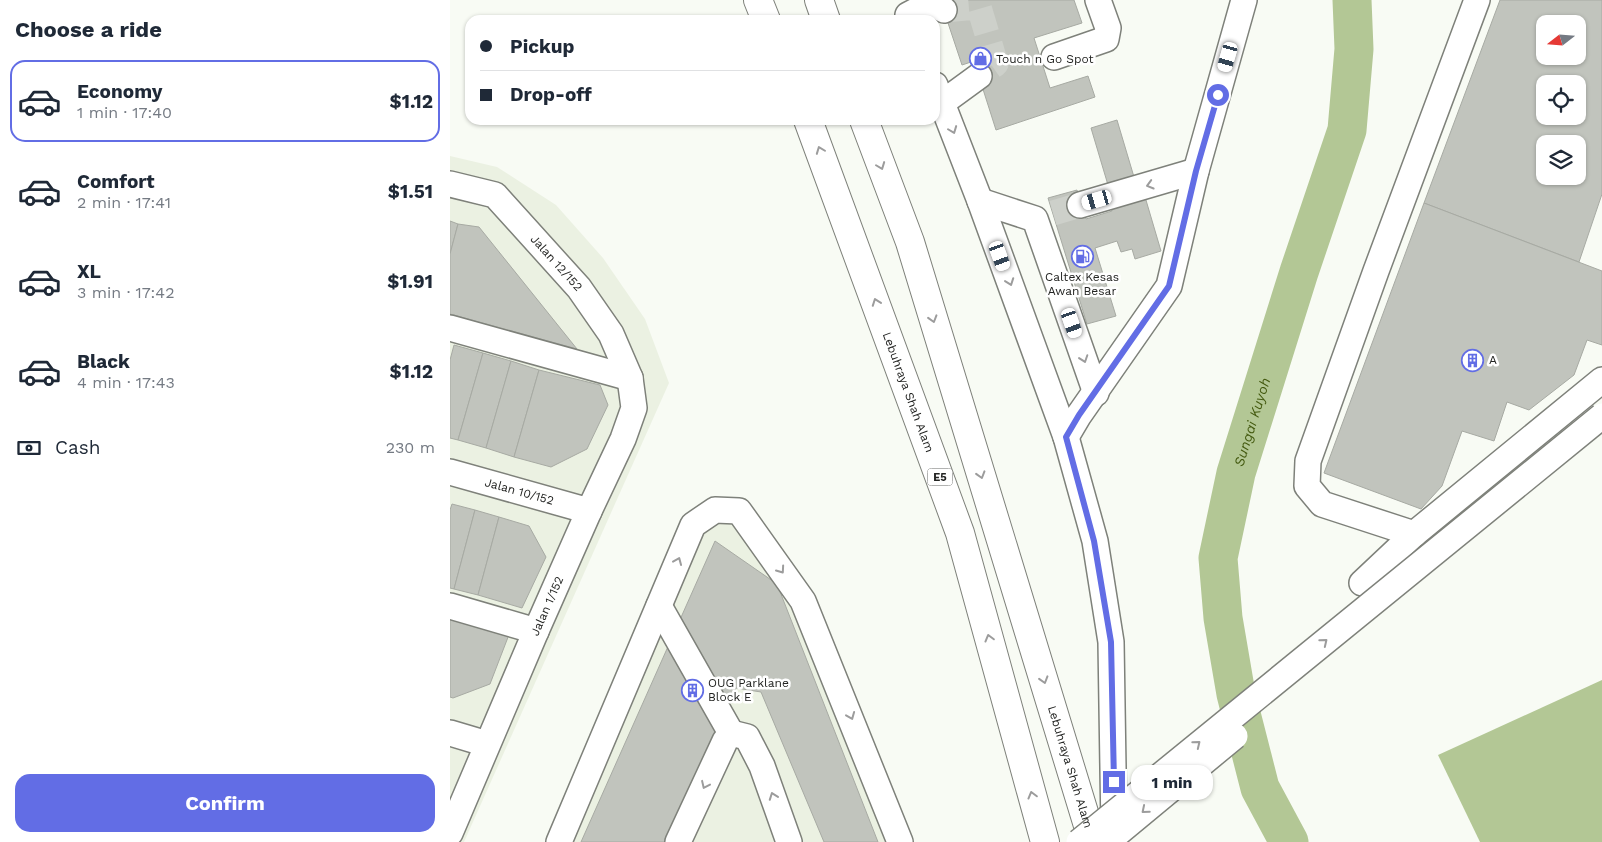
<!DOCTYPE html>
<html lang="en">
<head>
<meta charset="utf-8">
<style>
  :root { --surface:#fff; --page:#f6f6f7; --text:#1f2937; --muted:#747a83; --line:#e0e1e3; --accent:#626de5 }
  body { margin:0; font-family:"Work Sans",sans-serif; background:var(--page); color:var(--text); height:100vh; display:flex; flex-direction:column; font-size:19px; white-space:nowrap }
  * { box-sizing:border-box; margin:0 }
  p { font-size:16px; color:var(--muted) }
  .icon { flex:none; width:28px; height:28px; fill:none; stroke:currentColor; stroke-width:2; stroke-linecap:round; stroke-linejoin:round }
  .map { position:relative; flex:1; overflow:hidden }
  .side { display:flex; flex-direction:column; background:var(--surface); width:450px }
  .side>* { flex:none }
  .top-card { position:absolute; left:15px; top:15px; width:475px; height:110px; border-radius:15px; box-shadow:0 1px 4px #0004; display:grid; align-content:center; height:110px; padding:0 15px; background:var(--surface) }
  .needle { width:32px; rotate:253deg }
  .buttons { position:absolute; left:1086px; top:15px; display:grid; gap:10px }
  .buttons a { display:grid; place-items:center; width:50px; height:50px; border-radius:10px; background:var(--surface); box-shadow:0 1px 4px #0004; font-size:25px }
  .end { position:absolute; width:22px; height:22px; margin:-11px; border:6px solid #626de5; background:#fff; box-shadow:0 0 0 2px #fff }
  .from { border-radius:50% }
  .bubble { position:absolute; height:35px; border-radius:15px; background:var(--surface); box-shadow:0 1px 4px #0004; font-size:16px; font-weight:700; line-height:35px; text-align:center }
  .car { position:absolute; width:15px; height:30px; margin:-15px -8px; border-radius:6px; box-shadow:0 0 4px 1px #0007; background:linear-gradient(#fff 24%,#345 0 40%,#fff 0 76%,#345 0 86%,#fff 0) }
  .top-card b { display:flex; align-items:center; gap:18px; height:48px; font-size:19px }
  .top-card b+b { border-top:1px solid var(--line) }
  .top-card i { width:12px; height:12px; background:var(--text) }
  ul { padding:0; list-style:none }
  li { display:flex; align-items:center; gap:15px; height:82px; margin:0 10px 8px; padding:0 5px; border:2px solid transparent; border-radius:15px }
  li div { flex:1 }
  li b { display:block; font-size:19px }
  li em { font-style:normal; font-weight:700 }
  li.selected { border-color:var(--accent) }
  li>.icon { width:45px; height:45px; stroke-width:1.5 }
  h2 { padding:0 15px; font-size:22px; line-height:60px }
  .pay { display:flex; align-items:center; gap:12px; height:55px; padding:0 15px; font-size:19px }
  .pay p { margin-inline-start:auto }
  .action { display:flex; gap:10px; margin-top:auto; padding:10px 15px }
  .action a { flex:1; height:58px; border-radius:15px; background:var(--accent); color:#fff; font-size:20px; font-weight:700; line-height:58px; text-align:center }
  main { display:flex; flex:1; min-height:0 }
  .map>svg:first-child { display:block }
</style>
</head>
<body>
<main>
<section class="side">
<h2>Choose a ride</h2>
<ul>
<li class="selected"><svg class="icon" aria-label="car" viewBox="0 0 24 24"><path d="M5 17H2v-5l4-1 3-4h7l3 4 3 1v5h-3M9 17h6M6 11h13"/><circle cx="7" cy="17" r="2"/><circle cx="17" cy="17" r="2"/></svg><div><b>Economy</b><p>1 min · 17:40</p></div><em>$1.12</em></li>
<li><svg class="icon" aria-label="car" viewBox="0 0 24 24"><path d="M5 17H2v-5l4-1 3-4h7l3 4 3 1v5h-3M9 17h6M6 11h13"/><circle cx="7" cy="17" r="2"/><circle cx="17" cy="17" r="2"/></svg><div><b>Comfort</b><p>2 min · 17:41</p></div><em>$1.51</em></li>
<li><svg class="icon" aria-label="car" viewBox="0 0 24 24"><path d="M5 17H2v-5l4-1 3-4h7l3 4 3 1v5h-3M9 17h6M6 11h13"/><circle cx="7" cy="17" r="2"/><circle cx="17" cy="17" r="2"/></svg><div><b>XL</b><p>3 min · 17:42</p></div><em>$1.91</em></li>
<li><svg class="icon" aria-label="car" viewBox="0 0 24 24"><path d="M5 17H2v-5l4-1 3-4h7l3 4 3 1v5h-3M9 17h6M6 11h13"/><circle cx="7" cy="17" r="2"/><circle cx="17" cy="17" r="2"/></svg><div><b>Black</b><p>4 min · 17:43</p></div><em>$1.12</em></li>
</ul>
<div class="pay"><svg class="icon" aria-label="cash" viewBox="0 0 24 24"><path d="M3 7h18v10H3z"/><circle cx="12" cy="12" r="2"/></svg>Cash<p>230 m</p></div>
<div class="action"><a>Confirm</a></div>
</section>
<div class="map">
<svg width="1152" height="842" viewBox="0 0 1152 842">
  <rect width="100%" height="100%" fill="#f8fbf4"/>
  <g fill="#ebf1e2">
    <polygon points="0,156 47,167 106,205 153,258 195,319 219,383 14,842 0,842"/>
    <polygon points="287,516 350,604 444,842 116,842 248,527"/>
  </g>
  <polygon fill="#b3c795" points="1152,680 1152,842 1030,842 988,755"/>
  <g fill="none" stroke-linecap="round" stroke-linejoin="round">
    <path stroke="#b3c795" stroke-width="39" id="s1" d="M839,842L810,788L786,694L773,618L768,558L786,473L849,272L897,130L904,49L902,0"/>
  </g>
  <g fill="#c1c4bd" stroke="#a7aaa3" fill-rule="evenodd">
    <polygon points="518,0 624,0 632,23 584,38 600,88 638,76 645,97 546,130 524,61 512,65 493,8"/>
    <path d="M1050,0H1152V194L1129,262L974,203ZM1095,24H1128V56H1095ZM1095,84H1128V116H1095ZM1095,144H1128V176H1095Z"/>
    <polygon points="667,120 684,177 658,185 641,128"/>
    <polygon points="627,190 636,219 662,211 659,201 693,190 711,251 685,259 682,249 671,252 667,241 645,248 666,316 637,324 598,198"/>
    <polygon points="974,203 1152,271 1152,345 1137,340 1124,375 1079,410 1057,402 1044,441 1012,431 992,486 971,509 874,473"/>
    <polygon points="0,221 8,224 0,254"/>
    <polygon points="8,224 29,227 127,349 0,314 0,254"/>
    <polygon points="4,345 33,353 8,440 0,438 0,360"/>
    <polygon points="33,353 61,361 36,448 8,440"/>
    <polygon points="61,361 89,370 64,457 36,448"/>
    <polygon points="89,370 150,385 158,405 137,449 101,467 64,457"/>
    <polygon points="2,504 25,510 4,589 0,588 0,510"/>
    <polygon points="25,510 49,517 28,595 4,589"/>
    <polygon points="49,517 79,526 96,557 72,608 28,595"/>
    <polygon points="265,541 327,584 428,842 374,842 311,692 286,688 215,842 131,842"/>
    <polygon points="0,616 60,632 40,684 3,698 0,697"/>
  </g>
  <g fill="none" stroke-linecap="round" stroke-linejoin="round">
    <g stroke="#cdd0ca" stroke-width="25" stroke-dasharray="25 12" stroke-linecap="butt">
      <polyline points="494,10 529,7 546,64 529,76"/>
      <polyline points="603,213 630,205"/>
    </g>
    <defs>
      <g id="minor">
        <polyline points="458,15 481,3 494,10"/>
        <polyline points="604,57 656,39 658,28 648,0"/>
        <polyline points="485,85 530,201 616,437 645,541 661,642 664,831"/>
        <polyline points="492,103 529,76"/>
        <path id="s2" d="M0,184L45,195L129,288L161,334L180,378L184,408L173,439L139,511L86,631L0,833"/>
        <polyline points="530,201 585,219 646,393"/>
        <polyline points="630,205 746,171"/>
        <polyline points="0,328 180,378"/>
        <polyline points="616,437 629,415 719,286 746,171 794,0"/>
        <path id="s3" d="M0,472L139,511"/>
        <polyline points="964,534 872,504 857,486 858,461 926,271 1027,0"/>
        <polyline points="912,583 964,534 1152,380"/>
        <polyline points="0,606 86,631"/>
        <polyline points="209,606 281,733"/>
        <polyline points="0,733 37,744"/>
        <polyline points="109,842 243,525 265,510 289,511 353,601 450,842"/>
        <polyline points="228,842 275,741 281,733 297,737 312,766 339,842"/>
      </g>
      <g id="highway">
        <polyline points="308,0 316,20"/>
        <polyline points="369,0 376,20"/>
        <path id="s4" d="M358,120L510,533L595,842"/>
        <path id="s5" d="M414,120L460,242L643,842"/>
      </g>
    </defs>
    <use href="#minor" stroke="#7e817a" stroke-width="28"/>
    <use href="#highway" stroke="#7e817a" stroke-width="30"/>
    <use href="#minor" stroke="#fff" stroke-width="25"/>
    <use href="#highway" stroke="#fff" stroke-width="28"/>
    <defs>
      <g id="minor-bridge">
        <polyline points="629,842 1152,416"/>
        <polyline points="657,842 785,736"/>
      </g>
    </defs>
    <use href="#minor-bridge" stroke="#7e817a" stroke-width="28" stroke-linecap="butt"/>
    <use href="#minor-bridge" stroke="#fff" stroke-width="25"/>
  </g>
  <defs><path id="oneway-chevron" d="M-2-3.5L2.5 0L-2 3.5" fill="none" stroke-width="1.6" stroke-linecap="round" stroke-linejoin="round" transform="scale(1.25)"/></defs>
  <g stroke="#9c9c9c">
    <use href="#oneway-chevron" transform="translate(503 130) rotate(69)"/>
    <use href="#oneway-chevron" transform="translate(370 150) rotate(-111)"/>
    <use href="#oneway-chevron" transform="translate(431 166) rotate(69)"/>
    <use href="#oneway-chevron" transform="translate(700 185) rotate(164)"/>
    <use href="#oneway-chevron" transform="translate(560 282) rotate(70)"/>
    <use href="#oneway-chevron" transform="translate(426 302) rotate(-110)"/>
    <use href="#oneway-chevron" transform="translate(483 319) rotate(73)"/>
    <use href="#oneway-chevron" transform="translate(634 359) rotate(71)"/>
    <use href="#oneway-chevron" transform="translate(531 475) rotate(73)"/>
    <use href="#oneway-chevron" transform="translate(228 561) rotate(-67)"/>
    <use href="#oneway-chevron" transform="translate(331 570) rotate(55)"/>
    <use href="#oneway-chevron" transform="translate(539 638) rotate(-105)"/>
    <use href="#oneway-chevron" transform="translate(874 642) rotate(-39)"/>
    <use href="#oneway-chevron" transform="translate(594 680) rotate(73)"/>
    <use href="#oneway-chevron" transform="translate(401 716) rotate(68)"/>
    <use href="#oneway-chevron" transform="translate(747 744) rotate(-39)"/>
    <use href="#oneway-chevron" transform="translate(255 785) rotate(115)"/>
    <use href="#oneway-chevron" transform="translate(582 795) rotate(-105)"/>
    <use href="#oneway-chevron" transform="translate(323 796) rotate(-110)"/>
    <use href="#oneway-chevron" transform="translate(695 810) rotate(140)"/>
  </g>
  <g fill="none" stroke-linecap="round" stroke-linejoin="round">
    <polyline stroke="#626de5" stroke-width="6" points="664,782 661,642 644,541 616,437 629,415 719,286 746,171 768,95"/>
  </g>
  <defs>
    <symbol id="shop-ring" viewBox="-11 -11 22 22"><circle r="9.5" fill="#fff" stroke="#626de5" stroke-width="1.5"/><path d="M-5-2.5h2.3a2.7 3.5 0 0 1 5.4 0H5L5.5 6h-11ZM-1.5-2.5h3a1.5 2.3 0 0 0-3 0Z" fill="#626de5"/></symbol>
    <symbol id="fuel-ring" viewBox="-11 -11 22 22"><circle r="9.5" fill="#fff" stroke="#626de5" stroke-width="1.5"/><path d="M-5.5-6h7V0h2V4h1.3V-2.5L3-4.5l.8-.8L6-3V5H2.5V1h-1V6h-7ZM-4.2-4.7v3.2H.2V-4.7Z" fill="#626de5"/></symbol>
    <symbol id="building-ring" viewBox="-11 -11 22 22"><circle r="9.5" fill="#fff" stroke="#626de5" stroke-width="1.5"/><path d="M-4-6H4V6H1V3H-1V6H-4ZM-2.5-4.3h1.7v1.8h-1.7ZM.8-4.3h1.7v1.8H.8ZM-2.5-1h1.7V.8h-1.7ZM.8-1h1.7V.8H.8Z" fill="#626de5"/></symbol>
  </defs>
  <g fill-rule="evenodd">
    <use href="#shop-ring" x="518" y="46" width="25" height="25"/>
    <use href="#fuel-ring" x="620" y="244" width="25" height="25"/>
    <use href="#building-ring" x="1010" y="348" width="25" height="25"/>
    <use href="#building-ring" x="230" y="678" width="25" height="25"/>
  </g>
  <g text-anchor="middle" stroke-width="5" stroke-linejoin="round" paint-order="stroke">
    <rect fill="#fff" stroke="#656664" stroke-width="1" x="477.5" y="468.5" width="25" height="17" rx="4"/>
    <g font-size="11" font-weight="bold" fill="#232422">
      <text x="490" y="481">E5</text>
    </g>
    <g font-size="12" fill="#232422" stroke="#fff" text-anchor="start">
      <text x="546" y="63">Touch n Go Spot</text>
      <text x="632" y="281" text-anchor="middle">Caltex Kesas<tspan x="632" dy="14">Awan Besar</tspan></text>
      <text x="1039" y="364">A</text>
      <text x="258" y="687">OUG Parklane<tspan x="258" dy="14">Block E</tspan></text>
    </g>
    <g font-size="12" fill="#232422" stroke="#fff">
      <text dy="4" stroke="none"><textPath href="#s2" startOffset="138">Jalan 12/152</textPath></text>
      <text dy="4" stroke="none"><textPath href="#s4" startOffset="290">Lebuhraya Shah Alam</textPath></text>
      <text dy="4" stroke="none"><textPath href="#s3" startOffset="72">Jalan 10/152</textPath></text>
      <text transform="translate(97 606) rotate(-66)" y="4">Jalan 1/152</text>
      <text dy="4" stroke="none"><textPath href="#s5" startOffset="679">Lebuhraya Shah Alam</textPath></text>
    </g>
    <g font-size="14" font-style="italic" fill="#445a10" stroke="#fff">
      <text dy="5" stroke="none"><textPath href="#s1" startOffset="436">Sungai Kuyoh</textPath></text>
    </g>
  </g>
</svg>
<div class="buttons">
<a><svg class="needle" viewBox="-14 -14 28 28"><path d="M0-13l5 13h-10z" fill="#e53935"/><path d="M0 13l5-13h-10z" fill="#747a83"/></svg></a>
<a><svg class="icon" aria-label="locate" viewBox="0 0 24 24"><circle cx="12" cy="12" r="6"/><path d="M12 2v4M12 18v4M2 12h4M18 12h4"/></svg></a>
<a><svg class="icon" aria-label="layers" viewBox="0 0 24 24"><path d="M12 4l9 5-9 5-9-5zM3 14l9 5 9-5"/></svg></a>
</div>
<i class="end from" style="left:768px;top:95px"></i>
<i class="end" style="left:664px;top:782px"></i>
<div class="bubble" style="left:681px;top:765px;width:82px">1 min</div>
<i class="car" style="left:778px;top:57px;rotate:196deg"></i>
<i class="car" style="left:647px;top:200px;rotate:254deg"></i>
<i class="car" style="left:550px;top:256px;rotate:160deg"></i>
<i class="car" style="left:622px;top:323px;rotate:161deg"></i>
<div class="top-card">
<b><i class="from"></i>Pickup</b>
<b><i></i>Drop-off</b>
</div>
</div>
</main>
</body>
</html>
